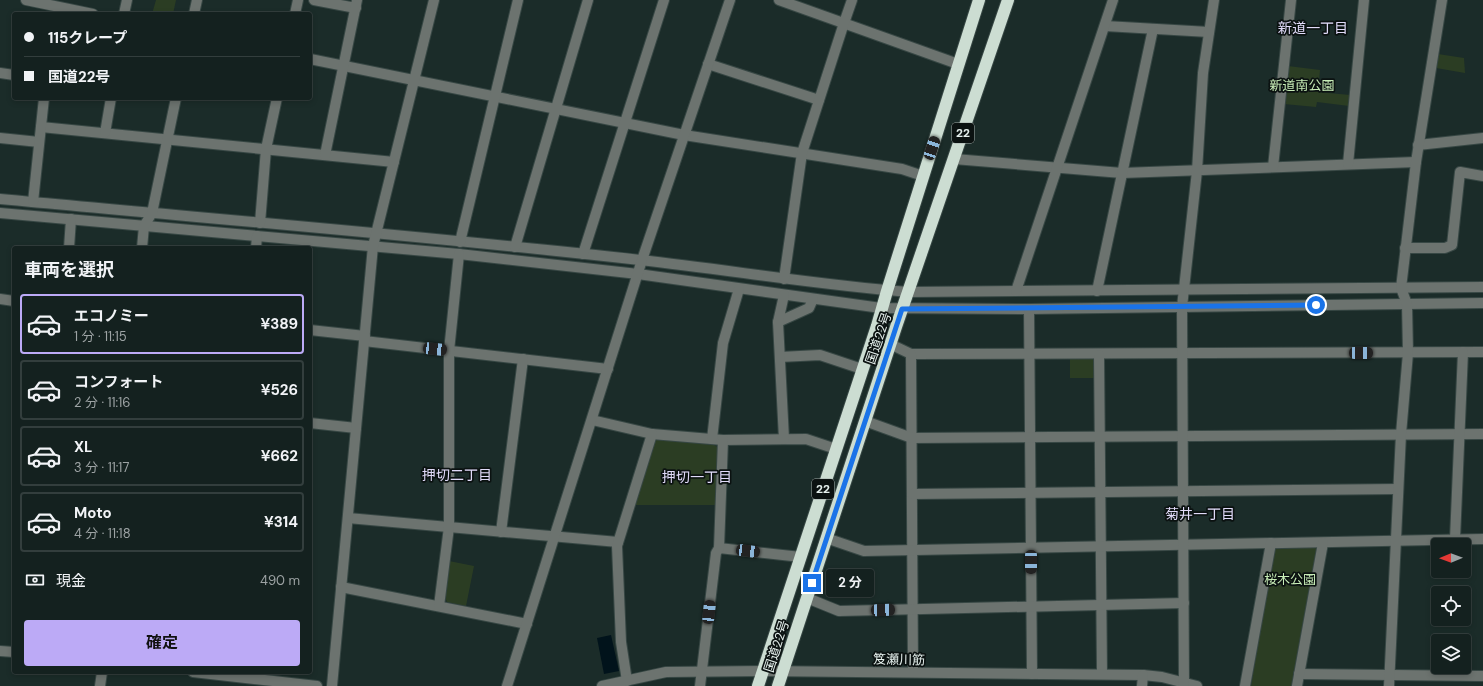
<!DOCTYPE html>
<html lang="ja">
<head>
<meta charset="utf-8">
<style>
  :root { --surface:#14211f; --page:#1d2928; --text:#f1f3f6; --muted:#9da3a4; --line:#333e3d; --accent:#bcaaf6 }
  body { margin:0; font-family:"DM Sans","Noto Sans JP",sans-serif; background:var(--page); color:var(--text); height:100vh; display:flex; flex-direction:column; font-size:15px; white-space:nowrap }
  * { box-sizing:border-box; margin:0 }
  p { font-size:13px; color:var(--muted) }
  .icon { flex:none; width:22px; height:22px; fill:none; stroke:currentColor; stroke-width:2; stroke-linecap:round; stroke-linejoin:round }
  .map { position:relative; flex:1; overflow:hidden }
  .side { position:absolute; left:12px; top:246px; width:300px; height:428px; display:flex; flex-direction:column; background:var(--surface); border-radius:4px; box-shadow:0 2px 6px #0003,0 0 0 1px var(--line) }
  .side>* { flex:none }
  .top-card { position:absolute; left:12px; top:12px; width:300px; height:88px; border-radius:4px; box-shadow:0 2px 6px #0003,0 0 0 1px var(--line); display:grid; align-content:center; height:88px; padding:0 12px; background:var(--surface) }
  .needle { width:26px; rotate:269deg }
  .buttons { position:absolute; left:1431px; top:538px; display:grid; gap:8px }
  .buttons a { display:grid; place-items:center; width:40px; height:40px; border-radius:4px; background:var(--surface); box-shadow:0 2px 6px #0003,0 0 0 1px var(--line); font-size:20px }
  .end { position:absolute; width:18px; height:18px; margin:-9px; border:5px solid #1a73e8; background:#fff; box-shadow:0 0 0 2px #fff }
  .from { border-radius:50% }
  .bubble { position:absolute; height:28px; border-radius:4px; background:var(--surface); box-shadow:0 2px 6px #0003,0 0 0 1px var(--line); font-size:13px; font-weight:700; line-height:28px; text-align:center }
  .car { position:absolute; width:12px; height:24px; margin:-12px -6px; border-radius:5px; box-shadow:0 0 3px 1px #0007; background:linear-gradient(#222 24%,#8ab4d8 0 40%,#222 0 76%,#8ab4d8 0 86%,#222 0) }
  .top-card b { display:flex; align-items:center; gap:14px; height:38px; font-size:15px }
  .top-card b+b { border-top:1px solid var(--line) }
  .top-card i { width:10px; height:10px; background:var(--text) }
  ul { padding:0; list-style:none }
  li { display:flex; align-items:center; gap:12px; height:60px; margin:0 8px 6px; padding:0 4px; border:2px solid var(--line); border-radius:4px }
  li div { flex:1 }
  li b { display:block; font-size:15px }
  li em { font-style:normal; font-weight:700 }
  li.on { border-color:var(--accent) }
  li>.icon { width:36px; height:36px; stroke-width:1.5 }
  h2 { padding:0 12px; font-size:18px; line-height:48px }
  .pay { display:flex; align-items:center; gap:10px; height:44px; padding:0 12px; font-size:15px }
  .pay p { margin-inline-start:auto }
  .cta { display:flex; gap:8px; margin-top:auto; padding:8px 12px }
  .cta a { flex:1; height:46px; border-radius:4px; background:var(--accent); color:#111; font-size:16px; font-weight:700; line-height:46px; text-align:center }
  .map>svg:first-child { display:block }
</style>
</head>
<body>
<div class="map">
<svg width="1483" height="686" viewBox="0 0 1483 686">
  <rect width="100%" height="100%" fill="#1b2c29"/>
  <g fill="#2b3d23">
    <polygon points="156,0 176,0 173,14 152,14"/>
    <polygon points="1438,54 1464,58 1465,73 1436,68"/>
    <polygon points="1288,66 1320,70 1318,92 1350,95 1349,106 1317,102 1316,107 1284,104"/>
    <polygon points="1070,357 1094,357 1097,378 1070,378"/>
    <polygon points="657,439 714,445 719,448 717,505 635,505 655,442"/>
    <polygon points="1314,546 1317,550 1292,686 1251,686 1274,550 1278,547"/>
    <polygon points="449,561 474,566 466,606 447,602 445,597"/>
  </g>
  <polygon fill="#01131b" points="611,635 619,671 604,674 597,638"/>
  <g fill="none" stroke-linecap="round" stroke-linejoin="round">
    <defs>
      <g id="minor">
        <polyline points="26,0 93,14"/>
        <polyline points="314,0 356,8"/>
        <polyline points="779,0 958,64"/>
        <polyline points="124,14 127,0"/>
        <polyline points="194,14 197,0"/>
        <polyline points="295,14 298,0"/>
        <polyline points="1105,26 1209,32"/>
        <polyline points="310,59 684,135 902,169 923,176"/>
        <polyline points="708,64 819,100"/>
        <polyline points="0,73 14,75"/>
        <polyline points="41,127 394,162"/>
        <polyline points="105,133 111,98"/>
        <polyline points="0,138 39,142"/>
        <polyline points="1418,145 1483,138"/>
        <polyline points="325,155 357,0"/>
        <polyline points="954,159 1122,173 1416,162"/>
        <polyline points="1348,164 1364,0"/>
        <polyline points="1273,167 1291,0"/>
        <path d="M0,199C213,219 427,236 640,260C730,270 819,285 909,292L1483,287"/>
        <polyline points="33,202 44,98"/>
        <polyline points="0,213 459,254 638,274 881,308 1029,309 1483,303"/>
        <polyline points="260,223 266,149 277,98"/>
        <polyline points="460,242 518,0"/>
        <polyline points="515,247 588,0"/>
        <polyline points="69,248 71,219"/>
        <polyline points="142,248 144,226 152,213 176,98"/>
        <polyline points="256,248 257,236"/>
        <polyline points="1405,248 1445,248 1452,245 1460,172 1483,176"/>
        <polyline points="583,254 664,0"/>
        <polyline points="784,279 802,153 844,23 852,0"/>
        <polyline points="1016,291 1113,0"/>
        <polyline points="1097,291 1153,29"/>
        <polyline points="0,299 14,301"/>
        <polyline points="1029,309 1032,674"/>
        <polyline points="778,322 809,308 813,299"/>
        <polyline points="310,330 365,336"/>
        <polyline points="364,341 608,369"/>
        <polyline points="890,344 911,354 1483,352"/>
        <polyline points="911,354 913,672"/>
        <polyline points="1099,355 1102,674"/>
        <polyline points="780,357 820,355 862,369"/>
        <polyline points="592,420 652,434 723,440 806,439 836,449"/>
        <polyline points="865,421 912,438 1483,434"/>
        <polyline points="310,423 356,428"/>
        <polyline points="712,439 723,343 739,289"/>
        <polyline points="784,439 778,322 784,295"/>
        <polyline points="912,494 1398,489"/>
        <polyline points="348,518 618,542"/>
        <polyline points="501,532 523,359"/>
        <polyline points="826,538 864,551 1483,539"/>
        <polyline points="1455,539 1463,352"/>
        <polyline points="719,548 801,557"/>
        <polyline points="341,587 527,624"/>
        <polyline points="807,598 839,611 1184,603"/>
        <polyline points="439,606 449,527 449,351 459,254"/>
        <polyline points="0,651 14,652"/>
        <polyline points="193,672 317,686"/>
        <polyline points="1299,674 1483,676"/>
        <polyline points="627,681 621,642 617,546 652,434"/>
        <polyline points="100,686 102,672"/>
        <polyline points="332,686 373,246 434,0"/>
        <polyline points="507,686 642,260 730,0"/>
        <polyline points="602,686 666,672 763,671 1143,675 1162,677 1197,686"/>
        <polyline points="700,686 716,553 719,548 723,440"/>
        <polyline points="1142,686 1143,675"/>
        <polyline points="1184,686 1182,307 1197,171 1203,73 1214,0"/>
        <polyline points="1245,686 1271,543"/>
        <polyline points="1297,686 1323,543"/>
        <polyline points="1389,686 1401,434 1408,353 1407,304 1401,288 1416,162 1442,0"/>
      </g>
      <g id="highway">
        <polyline points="758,686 877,326 887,291 979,0"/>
        <polyline points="778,686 896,327 1008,0"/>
      </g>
    </defs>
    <use href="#minor" stroke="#374744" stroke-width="12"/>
    <use href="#highway" stroke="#374744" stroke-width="14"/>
    <use href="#minor" stroke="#6c736f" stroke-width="10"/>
    <use href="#highway" stroke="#ccddd2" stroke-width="12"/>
  </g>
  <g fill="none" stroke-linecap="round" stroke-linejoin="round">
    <polyline stroke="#1a73e8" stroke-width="5" points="812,583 902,309 1316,305"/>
  </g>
  <g text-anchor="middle" stroke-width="3.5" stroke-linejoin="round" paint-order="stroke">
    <g fill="#0b1211" stroke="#a4adab" stroke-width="1">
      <rect x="952" y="123" width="22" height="20" rx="3"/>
      <rect x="812" y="479" width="22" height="20" rx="3"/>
    </g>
    <g font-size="12" font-weight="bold" fill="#e5f0ed">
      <text x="963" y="137">22</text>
      <text x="823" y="493">22</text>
    </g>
    <g font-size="13" fill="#c8edb7" stroke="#0b1211">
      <text x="1302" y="90">新道南公園</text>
      <text x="1290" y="584">桜木公園</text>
    </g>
    <g font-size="13" fill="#e5f0ed" stroke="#0b1211">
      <text transform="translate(878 338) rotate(-71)" y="5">国道22号</text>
      <text transform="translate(776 646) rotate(-72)" y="5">国道22号</text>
      <text transform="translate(899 659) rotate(1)" y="5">笈瀬川筋</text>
    </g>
    <g font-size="14" fill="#e1dbf9" stroke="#0b1211">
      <text x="1313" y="33">新道一丁目</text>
      <text x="457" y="480">押切二丁目</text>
      <text x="697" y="482">押切一丁目</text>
      <text x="1200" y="519">菊井一丁目</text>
    </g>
  </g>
</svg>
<div class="buttons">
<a><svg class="needle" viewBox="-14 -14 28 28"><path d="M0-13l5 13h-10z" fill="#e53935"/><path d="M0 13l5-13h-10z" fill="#9da3a4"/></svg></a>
<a><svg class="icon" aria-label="locate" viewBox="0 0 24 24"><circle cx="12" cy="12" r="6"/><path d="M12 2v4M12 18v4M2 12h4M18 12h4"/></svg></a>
<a><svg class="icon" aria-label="layers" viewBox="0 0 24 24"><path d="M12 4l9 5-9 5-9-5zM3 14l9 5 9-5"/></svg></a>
</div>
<i class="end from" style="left:1316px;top:305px"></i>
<i class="end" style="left:812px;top:583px"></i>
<div class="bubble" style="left:826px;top:569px;width:48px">2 分</div>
<i class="car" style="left:932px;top:148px;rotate:18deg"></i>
<i class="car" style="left:435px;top:349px;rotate:96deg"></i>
<i class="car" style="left:1361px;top:353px;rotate:90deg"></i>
<i class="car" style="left:748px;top:551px;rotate:97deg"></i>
<i class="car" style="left:1031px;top:562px;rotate:180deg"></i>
<i class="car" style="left:883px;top:610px;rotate:88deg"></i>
<i class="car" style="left:709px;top:612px;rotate:6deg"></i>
<div class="top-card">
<b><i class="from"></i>115クレープ</b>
<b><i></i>国道22号</b>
</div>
<section class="side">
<h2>車両を選択</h2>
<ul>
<li class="on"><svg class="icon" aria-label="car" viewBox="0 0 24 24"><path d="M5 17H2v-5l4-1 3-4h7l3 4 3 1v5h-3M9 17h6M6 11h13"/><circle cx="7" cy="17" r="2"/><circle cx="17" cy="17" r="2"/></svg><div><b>エコノミー</b><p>1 分 · 11:15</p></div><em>¥389</em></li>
<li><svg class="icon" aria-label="car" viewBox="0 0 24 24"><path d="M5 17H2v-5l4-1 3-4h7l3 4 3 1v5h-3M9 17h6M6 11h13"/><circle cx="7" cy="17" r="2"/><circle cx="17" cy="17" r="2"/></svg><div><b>コンフォート</b><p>2 分 · 11:16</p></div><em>¥526</em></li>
<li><svg class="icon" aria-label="car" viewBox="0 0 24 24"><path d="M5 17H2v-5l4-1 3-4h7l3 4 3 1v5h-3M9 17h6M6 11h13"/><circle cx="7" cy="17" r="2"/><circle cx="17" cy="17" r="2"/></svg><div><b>XL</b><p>3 分 · 11:17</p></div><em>¥662</em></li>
<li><svg class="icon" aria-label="car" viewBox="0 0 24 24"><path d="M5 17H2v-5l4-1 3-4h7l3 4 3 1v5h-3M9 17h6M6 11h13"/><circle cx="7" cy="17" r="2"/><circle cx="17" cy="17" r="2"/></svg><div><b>Moto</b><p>4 分 · 11:18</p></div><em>¥314</em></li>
</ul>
<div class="pay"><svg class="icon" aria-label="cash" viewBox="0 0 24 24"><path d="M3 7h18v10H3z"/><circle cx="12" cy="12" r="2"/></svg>現金<p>490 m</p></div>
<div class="cta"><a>確定</a></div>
</section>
</div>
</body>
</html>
